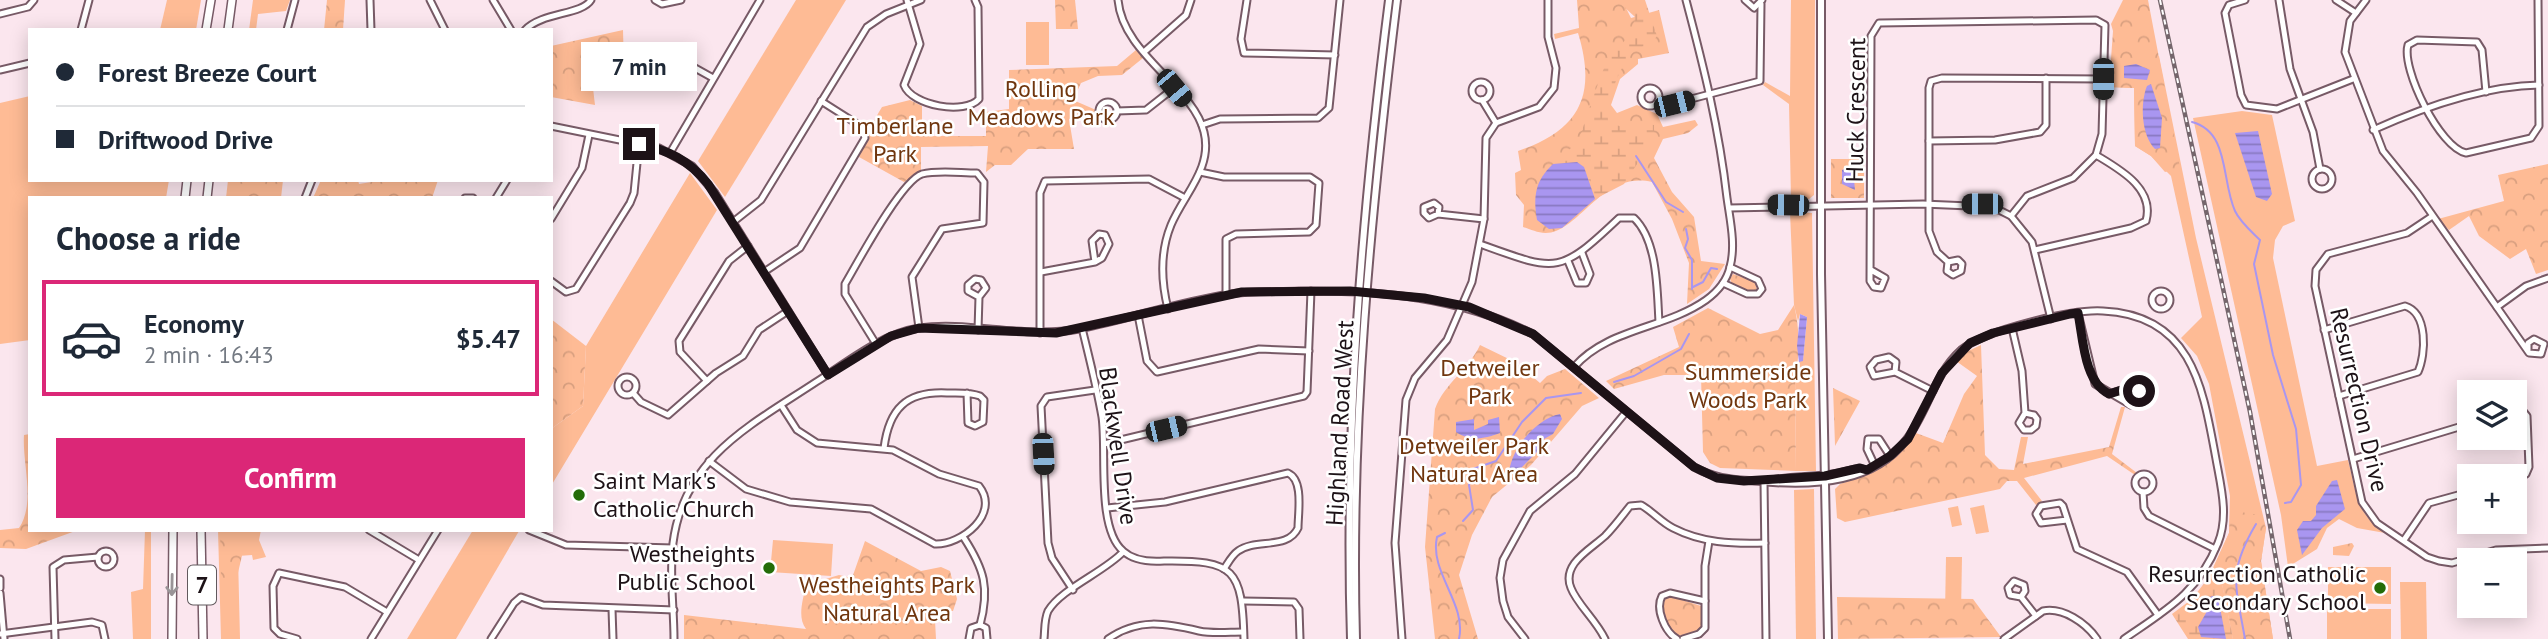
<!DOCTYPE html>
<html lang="en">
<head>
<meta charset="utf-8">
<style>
  :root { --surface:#fff; --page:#f6f6f7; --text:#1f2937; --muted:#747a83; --line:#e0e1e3; --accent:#db2777 }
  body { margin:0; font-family:"PT Sans",sans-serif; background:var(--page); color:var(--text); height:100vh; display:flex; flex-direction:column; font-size:26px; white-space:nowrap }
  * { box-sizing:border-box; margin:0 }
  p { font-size:23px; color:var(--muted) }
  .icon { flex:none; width:38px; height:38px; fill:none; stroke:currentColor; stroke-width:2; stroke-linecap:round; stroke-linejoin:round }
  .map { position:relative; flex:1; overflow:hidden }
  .side { position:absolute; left:28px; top:196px; width:525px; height:336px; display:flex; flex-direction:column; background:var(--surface); border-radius:0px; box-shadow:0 4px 18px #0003 }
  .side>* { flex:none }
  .banner { position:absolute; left:28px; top:28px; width:525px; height:154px; border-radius:0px; box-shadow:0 4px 18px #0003; display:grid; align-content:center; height:154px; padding:0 28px; background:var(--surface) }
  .tools { position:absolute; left:2457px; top:380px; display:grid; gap:14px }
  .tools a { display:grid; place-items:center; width:70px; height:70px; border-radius:0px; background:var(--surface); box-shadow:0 4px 18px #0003; font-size:35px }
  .end { position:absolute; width:32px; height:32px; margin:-16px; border:9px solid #1d1217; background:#fff; box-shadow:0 0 0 4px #fff }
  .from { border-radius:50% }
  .bubble { position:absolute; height:49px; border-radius:0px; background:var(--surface); box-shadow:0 4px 18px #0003; font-size:23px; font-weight:800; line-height:49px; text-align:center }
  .car { position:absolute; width:21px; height:42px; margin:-21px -10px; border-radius:9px; box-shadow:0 0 5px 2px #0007; background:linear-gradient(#222 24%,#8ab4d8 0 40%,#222 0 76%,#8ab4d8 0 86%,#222 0) }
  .banner b { display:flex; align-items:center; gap:24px; height:66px; font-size:26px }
  .banner b+b { border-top:2px solid var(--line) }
  .banner i { width:18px; height:18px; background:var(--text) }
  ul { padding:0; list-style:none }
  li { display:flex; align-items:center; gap:21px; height:116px; margin:0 14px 10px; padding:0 14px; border:4px solid transparent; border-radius:0px }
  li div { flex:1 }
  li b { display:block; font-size:26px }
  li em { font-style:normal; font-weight:800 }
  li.on { border-color:var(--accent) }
  li>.icon { width:63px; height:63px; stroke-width:1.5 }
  h2 { padding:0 28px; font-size:32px; line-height:84px }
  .primary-button { display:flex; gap:14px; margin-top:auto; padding:14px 28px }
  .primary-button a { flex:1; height:80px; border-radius:0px; background:var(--accent); color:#fff; font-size:28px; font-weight:800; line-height:80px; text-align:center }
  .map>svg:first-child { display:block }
</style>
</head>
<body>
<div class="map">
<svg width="2548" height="639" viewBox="0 0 2548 639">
  <defs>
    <pattern id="forest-crowns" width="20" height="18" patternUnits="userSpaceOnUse" patternTransform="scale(1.75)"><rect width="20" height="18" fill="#febb95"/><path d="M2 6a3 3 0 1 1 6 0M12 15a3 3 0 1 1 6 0" fill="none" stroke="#d9a080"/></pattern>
    <pattern id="wetland-marsh" width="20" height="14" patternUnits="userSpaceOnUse" patternTransform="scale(1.75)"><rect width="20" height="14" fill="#febb95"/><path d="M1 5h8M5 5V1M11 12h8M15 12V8" fill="none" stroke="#d9a080"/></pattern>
    <pattern id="water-rules" width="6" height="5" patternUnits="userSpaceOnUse" patternTransform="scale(1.75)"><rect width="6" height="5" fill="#a996f0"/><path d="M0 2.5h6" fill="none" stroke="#8979c1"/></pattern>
  </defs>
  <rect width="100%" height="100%" fill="#fbe6ee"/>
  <g fill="#febb95">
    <polygon points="167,0 201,0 196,30 160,30"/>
    <polygon points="253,0 290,0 286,11 258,14 256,30 249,30"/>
    <polygon points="796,0 846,0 725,197 698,161"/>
    <polygon points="1791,0 1815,0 1814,195 1809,199 1791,198 1789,104 1763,85 1765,82 1790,96"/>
    <rect x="1026" y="22" width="23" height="43"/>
    <polygon points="2159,56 2196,238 2266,528 2261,561 2273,639 2233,639 2222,583 2209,577 2229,533 2230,496 2209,384 2197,356 2181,338 2202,317 2171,176 2151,156 2135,146 2134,88 2109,87"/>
    <polygon points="30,96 30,180 169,180 166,198 30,198 30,340 0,344 0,103"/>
    <path d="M2242,111L2272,115L2295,221L2283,226L2275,240L2273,258L2317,466L2348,460C2356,491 2356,514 2385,533L2357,528L2339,519L2327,528L2317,549L2288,567L2281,515L2193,118Z"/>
    <polygon points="690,173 717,210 551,486 551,429 583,406 586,346"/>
    <polygon points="228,180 275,180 274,198 226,198"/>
    <polygon points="1790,212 1812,213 1816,471 1796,471 1795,373 1799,362 1803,360 1807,317 1800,314 1798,321 1794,305"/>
    <polygon points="1814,489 1816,639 1796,639 1794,490"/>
    <polygon points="1984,505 1989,532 1976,534 1970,508"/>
    <polygon points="1958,506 1962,525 1952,527 1948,508"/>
    <polygon points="145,530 151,530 151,639 133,639 131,592 143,589"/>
    <polygon points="218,530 261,530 259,540 266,557 253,560 252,555 238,556 240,639 221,639"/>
    <polygon points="473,530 519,531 456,639 407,639"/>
    <polygon points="773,540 833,544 831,576 770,572"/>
    <polygon points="1946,557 1962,557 1961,613 1945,613"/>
    <polygon points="2328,567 2391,567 2391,604 2328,603"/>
    <polygon points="2400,582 2426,582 2427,639 2401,639"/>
    <rect x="2327" y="609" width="64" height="30"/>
  </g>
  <g fill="url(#forest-crowns)">
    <polygon points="327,0 345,0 343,30 324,30"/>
    <polygon points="1055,0 1075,0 1078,29 1056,29"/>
    <path d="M1577,0H1622L1631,18L1659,10L1669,53L1638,59V64L1620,79L1611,105L1617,113L1637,105L1657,114L1663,127L1695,120L1698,125L1688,133L1663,139L1654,158L1672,192L1694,217L1701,261L1725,264L1709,289L1687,304L1689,263L1672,219L1652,182C1602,170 1578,234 1545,233C1538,233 1529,229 1523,227L1524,205L1516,195L1515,173L1521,170L1518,151C1580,130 1597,95 1578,33L1555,39L1554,34L1579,28Z"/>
    <polygon points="2123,0 2148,0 2180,168 2165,172 2151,156 2135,146 2134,88 2109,87 2113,31 2111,24"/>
    <polygon points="623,30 624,68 618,65 591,71 595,105 551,97 551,46"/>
    <path d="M1136,50L1143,58L1122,75L1098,76L1081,83L1073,100L1096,110V114L1085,113L1069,119L1074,149H1028L1011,165H995L986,172L988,146L921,147V172L904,182L859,157C868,139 871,124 882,107L910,100L922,106V136H986V112L1009,109V70L1117,66Z"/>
    <rect x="1831" y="159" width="33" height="39"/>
    <polygon points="2548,164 2548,270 2536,274 2526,249 2510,259 2479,236 2469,216 2449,230 2438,219 2504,201 2498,175"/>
    <polygon points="240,180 283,180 281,198 238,198"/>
    <polygon points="321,180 358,180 359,184 384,180 438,180 432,198 313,198"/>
    <polygon points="1733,274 1755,282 1757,290 1750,293 1732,284 1730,279"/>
    <path d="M1794,305C1799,325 1801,354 1795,374L1796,471L1720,468L1710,463L1703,452L1701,375H1664L1614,389L1606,381L1679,347L1673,327L1708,308L1760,334L1778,330Z"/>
    <polygon points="551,319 586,346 583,406 551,429"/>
    <path d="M1480,345L1515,362L1540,383L1547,376L1565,369L1599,398L1582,406L1531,465L1492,497L1472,535L1459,575L1478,639H1435L1425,547L1435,409C1444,384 1469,369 1480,345Z"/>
    <path d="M1981,345L1985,455L1999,469L2014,470L2021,437H2028L2023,464L2109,447L2121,407H2125L2112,454L2137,473L2135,475L2107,456L2024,478L2042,501L2036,505L2017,481H2007L2000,489L1845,522L1837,518L1835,489L1840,484C1872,473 1897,462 1916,433L1943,443L1964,394L1977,376L1956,361L1964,353Z"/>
    <polygon points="1833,388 1860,401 1835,446 1835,445"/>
    <path d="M30,434V530H78L26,549L0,548V530L19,528C36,503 22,463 24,435Z"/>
    <polygon points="2240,512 2260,515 2266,528 2261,561 2273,639 2233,639 2222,583 2209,577 2229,533 2230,515"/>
    <polygon points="220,530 248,530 237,577 221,579"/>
    <path d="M865,541L921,571L941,567L950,571L957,599L953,611H946L935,620L936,639H684V615L806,629C797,617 803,600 806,585L839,575L852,578Z"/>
    <polygon points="2352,543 2354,546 2349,556 2333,555 2333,547"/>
    <path d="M1670,596L1701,606L1703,625L1700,630L1679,636C1669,631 1661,612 1663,601Z"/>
    <polygon points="1837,597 1973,599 2001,637 1838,639"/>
  </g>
  <g fill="url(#wetland-marsh)">
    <path d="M1622,0H1645L1657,36L1650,45L1637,48C1619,66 1607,97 1608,122L1622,127L1632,121L1654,125V138L1624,184L1595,199L1591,183L1577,162L1553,164L1580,140C1580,134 1604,64 1609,58C1621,43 1632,38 1635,17L1622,5Z"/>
    <polygon points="2209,577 2222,583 2233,639 2188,639 2172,614 2192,599"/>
  </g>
  <g fill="url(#water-rules)">
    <polygon points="2136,64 2150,70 2147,80 2124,78 2124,66"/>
    <path d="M2151,84L2162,118L2160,148L2155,149C2141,135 2140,103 2147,86Z"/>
    <polygon points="2258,131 2272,194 2267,201 2256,197 2235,133"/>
    <path d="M1577,162L1584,167L1595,199L1562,228L1549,229L1537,220C1533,196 1535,181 1553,164Z"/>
    <polygon points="1849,167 1853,169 1855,190 1842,184 1842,170"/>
    <polygon points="1800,314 1807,317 1803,361 1799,362 1797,346"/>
    <path d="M1560,414L1562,419L1553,434L1544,439L1541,448L1516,473L1509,472C1512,448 1536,419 1560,414Z"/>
    <path d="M1499,417L1500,433C1483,439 1471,442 1456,432V422L1474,419V430L1488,424V420Z"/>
    <polygon points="2337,480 2345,509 2322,528 2302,555 2297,530 2303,521 2311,521 2316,515 2316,506 2332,481"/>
    <polygon points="2212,596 2218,597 2226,639 2201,637 2198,627 2206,613 2208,599"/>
  </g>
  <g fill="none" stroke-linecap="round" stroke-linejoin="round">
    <g stroke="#a996f0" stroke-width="2">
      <path d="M2192,122C2230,132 2221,180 2235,211C2240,222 2252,232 2260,240L2254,264L2273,355L2296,429L2301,485L2291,502L2285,503"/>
      <polyline points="1636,156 1666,202 1683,212"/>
      <polyline points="1686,229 1688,239 1685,248 1692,260 1692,289"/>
      <polyline points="1693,287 1703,282 1711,268 1717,269"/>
      <polyline points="1614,382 1634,376 1681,349 1689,334"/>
      <polyline points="1463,521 1473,510 1469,485 1473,469 1496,461 1522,422 1546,398 1581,393"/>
      <path d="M1445,533L1437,537C1429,572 1467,604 1459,639"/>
      <path d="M2245,639C2236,586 2227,573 2256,524"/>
    </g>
    <defs>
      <g id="minor">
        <polyline points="370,0 371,30"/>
        <polyline points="430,0 445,30"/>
        <polyline points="493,0 511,30"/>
        <polyline points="655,0 662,4 681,0"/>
        <path d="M907,0L920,44L904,85C912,106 965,115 979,99L978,7L975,0"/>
        <path d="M1118,0C1123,55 1193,86 1204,132C1213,168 1184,194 1171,225C1160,252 1161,281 1168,309"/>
        <polyline points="1247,0 1241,39 1244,53 1335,55"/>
        <polyline points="1745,0 1754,8 1762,0"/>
        <polyline points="2245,0 2229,5 2225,13 2241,95 2246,105 2277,109 2353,79"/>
        <polyline points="2279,0 2290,69 2313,132 2320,169"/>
        <polyline points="2336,0 2356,13"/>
        <polyline points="2366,0 2350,21 2345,52 2383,151 2417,193 2529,353 2541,354 2544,344 2534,339 2528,343 2528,350"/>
        <polyline points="0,14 28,7 34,0"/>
        <polyline points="81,30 89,0"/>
        <polyline points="287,30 295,0"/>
        <path d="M525,30C542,12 582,15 591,0"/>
        <polyline points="1144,52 1186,15 1191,0"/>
        <polyline points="642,69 643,77 638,82 632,83 626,78 626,69 632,65 642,69 677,58 713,78"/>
        <polyline points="0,70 30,63"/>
        <circle cx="1481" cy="91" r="9"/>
        <circle cx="1650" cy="97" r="9"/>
        <path d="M2486,92L2482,50L2477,42L2417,40L2408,45C2401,69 2440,148 2466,153L2531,138L2539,126L2538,0"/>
        <polyline points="1482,100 1496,123"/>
        <polyline points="1658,101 1668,105 1760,81 1761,4"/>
        <circle cx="1108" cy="111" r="9"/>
        <polyline points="1117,111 1146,110 1174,88"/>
        <polyline points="1202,125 1220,119 1318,118 1329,108 1340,0"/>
        <polyline points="551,126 659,148 692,166 715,193 828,375"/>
        <path d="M2373,130C2424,107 2483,86 2539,85"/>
        <polyline points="1929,141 1995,140 2040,132 2046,125 2046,78"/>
        <polyline points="670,153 760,0"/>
        <circle cx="2322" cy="179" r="10"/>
        <polyline points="1200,172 1224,177 1310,177 1319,183 1316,225 1309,232 1236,234 1226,239 1226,295"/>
        <polyline points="305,198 312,180"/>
        <polyline points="465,198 473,198"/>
        <polyline points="496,198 507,180"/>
        <polyline points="1729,208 1923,204 1993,207 2011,216 2032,242 2051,319"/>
        <polyline points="1438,214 1439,207 1434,203 1424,207 1424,213 1429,218 1438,214 1484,219"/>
        <polyline points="2431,217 2407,233 2328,254 2316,270 2315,286 2362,502 2377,523 2427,557 2439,561 2452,563 2496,550 2548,548"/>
        <polyline points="551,219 582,168 589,135"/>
        <polyline points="733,222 761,200 867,27 886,14 921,0"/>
        <path d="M1480,244C1557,272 1559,275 1619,218H1634C1658,241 1657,291 1659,322"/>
        <path d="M2035,250L2131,228L2146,221C2155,188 2119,169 2096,155"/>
        <polyline points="1568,261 1577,283 1586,283 1590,274 1582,253"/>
        <polyline points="1948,262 1958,260 1962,264 1961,271 1953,275 1947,271 1948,262 1937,252 1929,231 1929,88 1931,81 1942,78 2103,79"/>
        <polyline points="1871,270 1885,278 1881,288 1874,287 1870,281 1871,36 1879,23 2096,20 2105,25 2102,134 2096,155 2073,178 2027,196 2011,216"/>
        <polyline points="764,272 800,248 865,138 862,127 821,101"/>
        <polyline points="1041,272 1095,262 1102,258 1109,244 1105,235 1099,234 1092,241 1095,262"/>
        <polyline points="551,281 566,292 576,289 630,203 634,193 639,143"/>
        <polyline points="1723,283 1747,294 1758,294 1762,289 1758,280 1730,267"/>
        <circle cx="2161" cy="300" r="9"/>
        <polyline points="2497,307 2526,286 2548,278"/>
        <polyline points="2078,313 2095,384 2131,405 2138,403 2141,395 2131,387 2109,394"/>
        <polyline points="1138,315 1147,361 1157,372 1259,349 1309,351"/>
        <path d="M1082,328C1089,357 1097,388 1102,417C1107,451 1096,528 1123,551C1134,561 1150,562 1164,561C1235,560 1242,569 1244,639"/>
        <polyline points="2012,328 2022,371 2025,413 2019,423 2024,430 2031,430 2036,426 2037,419 2034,415 2025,413"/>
        <polyline points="978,330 979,297 986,288 981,280 975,279 968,285 968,291 979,297"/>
        <path d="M2324,330L2405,306C2428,313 2426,354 2418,372L2339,396"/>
        <polyline points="1040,333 1040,193 1045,181 1149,179 1185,198"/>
        <path d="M876,344L845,294V284C858,262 901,181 922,174C938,170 960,173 977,173L984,182L983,223L942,229L912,277L919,328"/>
        <path d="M1574,367C1608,328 1665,329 1706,300C1717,292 1727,280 1730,267C1736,245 1730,220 1727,198C1719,128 1704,68 1686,0"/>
        <polyline points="1895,372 1896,362 1889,357 1876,360 1870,367 1874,376 1895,372 1933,391"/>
        <circle cx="627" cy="386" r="9"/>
        <polyline points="707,381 680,352 679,341 729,261 748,246"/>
        <polyline points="633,393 641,402 668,415 716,373 743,356 759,330 788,311"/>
        <polyline points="2515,410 2523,411 2527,416 2529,467 2526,474 2515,480"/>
        <polyline points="1104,444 1304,396 1307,392 1311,291"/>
        <path d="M884,448C889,409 906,391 947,393C958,393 970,392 980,396L984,400L983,422L975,426L968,423L967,393"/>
        <polyline points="2353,459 2469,424"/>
        <path d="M709,461L746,489L790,502L871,509L935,544C961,545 1001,514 979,486L939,474L893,450L817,443L797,430L781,405"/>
        <polyline points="1875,466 1867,449 1868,439 1879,439 1890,456"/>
        <circle cx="2144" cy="483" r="9"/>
        <polyline points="1764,481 1766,639"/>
        <path d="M1767,481C1791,475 1815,478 1839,473C1849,471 1857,467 1866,470"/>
        <polyline points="2143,492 2144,508 2149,516 2215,549"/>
        <path d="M1107,508L1165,502L1288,473C1304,480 1298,513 1298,528C1288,550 1256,538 1238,551C1232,555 1228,563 1224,569"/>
        <polyline points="2067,520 2041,523 2036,514 2041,506 2060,503 2063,506 2077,549 2127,572 2158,615"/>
        <polyline points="369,530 419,560"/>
        <polyline points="529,530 566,545 673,548"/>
        <path d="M964,538C984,569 990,588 980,625"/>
        <polyline points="2404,540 2429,503 2469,492"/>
        <circle cx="106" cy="559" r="8"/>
        <polyline points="0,579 0,588"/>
        <polyline points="1073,590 1052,558 1048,543 1041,406 1047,397 1095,390"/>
        <polyline points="0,593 4,639"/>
        <polyline points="2021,597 2025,591 2024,585 2014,581 2008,588 2010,595 2021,597 2036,616"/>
        <polyline points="1243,601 1294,602 1299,609 1300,639"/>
        <polyline points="612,609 613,639"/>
        <polyline points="980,625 986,628 987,639"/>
        <polyline points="0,634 92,622 102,625 105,639"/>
        <polyline points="55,639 53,567 64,560 98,557"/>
        <polyline points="297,639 280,634 274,628 273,586 279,573 345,587 387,612"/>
        <polyline points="371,639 438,530"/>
        <polyline points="491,639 514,603 521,597 543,605 674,610"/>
        <path d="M674,639C674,608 669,574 673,543C684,457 751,425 816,382C848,362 881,334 919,328C970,321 1024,339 1079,329C1129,319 1179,302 1230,294C1253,291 1276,292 1299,291C1381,290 1459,297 1533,334L1694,467C1719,481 1739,479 1766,482C1815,486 1874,483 1906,440C1928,412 1934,374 1961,350C1985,330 2072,309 2103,311C2193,315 2203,389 2216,459C2221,487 2229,516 2218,543C2198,593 2166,610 2124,639"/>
        <polyline points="969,639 971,628 980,625"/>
        <path d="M1044,639C1045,630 1044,620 1048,611C1061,589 1104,572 1123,552"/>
        <path d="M1108,639C1138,618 1165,623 1199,631C1213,634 1229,632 1243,632"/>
        <polyline points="1402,639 1395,543 1406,400 1415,378 1447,340 1472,282 1484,219 1486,138 1496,123 1539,107 1554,88 1556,68 1548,37 1548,0"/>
        <polyline points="1525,639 1508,617 1503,601 1500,578 1503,560 1530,511 1575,474 1626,412"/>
        <path d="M1605,639C1596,620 1577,604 1571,588C1561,564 1591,549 1605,536C1614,527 1622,516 1630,506L1641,505C1652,511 1661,522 1673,528C1702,543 1732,544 1765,543"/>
        <path d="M1677,639C1665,632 1655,609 1662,596L1670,593L1705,601"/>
        <polyline points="1683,639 1699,634 1705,628 1705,566 1709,541"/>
        <path d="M2004,639L2043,611C2063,607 2086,623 2097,639"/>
      </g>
      <g id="major">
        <polyline points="1821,0 1821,274 1828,639"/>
        <path d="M1351,639C1344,425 1362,212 1389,0"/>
        <path d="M1356,639C1350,425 1371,212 1397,0"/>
      </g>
      <g id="highway">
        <polyline points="206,30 211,0"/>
        <polyline points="228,30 232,0"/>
        <polyline points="185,198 187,180"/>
        <polyline points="207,198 209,180"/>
        <polyline points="201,530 203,639"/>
        <polyline points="172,639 173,530"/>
      </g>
    </defs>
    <use href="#minor" stroke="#775a66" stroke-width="9"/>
    <use href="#major" stroke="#775a66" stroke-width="10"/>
    <use href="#highway" stroke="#775a66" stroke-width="10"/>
    <use href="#minor" stroke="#fff" stroke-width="5"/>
    <use href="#major" stroke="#fff" stroke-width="6"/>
    <use href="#highway" stroke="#fff" stroke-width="7"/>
    <defs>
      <polyline id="rail" points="2160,0 2250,412 2290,639"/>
    </defs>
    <use href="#rail" stroke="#75666c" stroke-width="4.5"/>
    <use href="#rail" stroke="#fff" stroke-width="2" stroke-dasharray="5" stroke-linecap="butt"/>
  </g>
  <defs><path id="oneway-shaft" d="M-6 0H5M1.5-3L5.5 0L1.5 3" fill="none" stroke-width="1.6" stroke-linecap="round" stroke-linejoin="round" transform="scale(1.75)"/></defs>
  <use stroke="#999497" href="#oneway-shaft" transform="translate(172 585) rotate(91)"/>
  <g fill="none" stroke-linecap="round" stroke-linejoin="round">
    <path stroke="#1d1217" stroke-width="9" d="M639,144C668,150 689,160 708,184L828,375L891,336L919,328L1056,333L1242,292L1350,291L1424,298L1469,307L1533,334L1694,467L1717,478L1744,481L1825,476L1860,468L1867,470L1890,456L1908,439L1942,373L1970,343L1993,333L2070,314L2078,313C2083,338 2084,382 2109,394L2131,387L2139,391"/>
  </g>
  <g fill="#236c08" stroke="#fff" stroke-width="2.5">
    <circle cx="579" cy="495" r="7"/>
    <circle cx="769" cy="568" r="7"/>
    <circle cx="2380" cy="588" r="7"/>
  </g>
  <g text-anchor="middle" stroke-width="5" stroke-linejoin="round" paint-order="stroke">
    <rect fill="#fff" stroke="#61595d" stroke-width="2" x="188" y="565.5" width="28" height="39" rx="5"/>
    <g font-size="23" font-weight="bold" fill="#1d1217">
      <text x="202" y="593">7</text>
    </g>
    <g font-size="24" fill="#70360e" stroke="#fff">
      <text x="1041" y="97">Rolling<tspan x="1041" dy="28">Meadows Park</tspan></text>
      <text x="895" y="134">Timberlane<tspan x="895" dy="28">Park</tspan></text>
      <text x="1490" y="376">Detweiler<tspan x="1490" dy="28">Park</tspan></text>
      <text x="1748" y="380">Summerside<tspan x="1748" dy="28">Woods Park</tspan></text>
      <text x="1474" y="454">Detweiler Park<tspan x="1474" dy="28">Natural Area</tspan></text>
      <text x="887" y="593">Westheights Park<tspan x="887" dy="28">Natural Area</tspan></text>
    </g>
    <g font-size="24" fill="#1d1217" stroke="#fff">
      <text transform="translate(1856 110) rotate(-89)" y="8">Huck Crescent</text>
      <text transform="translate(2359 400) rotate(77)" y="8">Resurrection Drive</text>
      <text transform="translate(1340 423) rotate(-87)" y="8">Highland Road West</text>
      <text transform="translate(1118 446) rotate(82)" y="8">Blackwell Drive</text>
    </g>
    <g font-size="24" fill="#1d1217" stroke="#fff" text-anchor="end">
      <text x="593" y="489" text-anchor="start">Saint Mark's<tspan x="593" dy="28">Catholic Church</tspan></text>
      <text x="755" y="562">Westheights<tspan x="755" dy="28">Public School</tspan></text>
      <text x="2366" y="582">Resurrection Catholic<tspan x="2366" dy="28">Secondary School</tspan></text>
    </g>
  </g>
</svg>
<div class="tools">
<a><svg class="icon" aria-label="layers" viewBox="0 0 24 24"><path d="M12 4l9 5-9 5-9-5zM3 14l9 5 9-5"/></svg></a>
<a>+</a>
<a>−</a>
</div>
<i class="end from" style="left:2139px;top:391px"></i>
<i class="end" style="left:639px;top:144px"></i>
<div class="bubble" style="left:581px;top:42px;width:116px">7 min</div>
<i class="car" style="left:2103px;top:79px;rotate:180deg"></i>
<i class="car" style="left:1174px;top:88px;rotate:140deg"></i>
<i class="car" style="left:1674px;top:104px;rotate:76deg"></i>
<i class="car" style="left:1982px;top:204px;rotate:270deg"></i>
<i class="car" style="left:1788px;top:205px;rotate:271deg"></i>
<i class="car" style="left:1166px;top:429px;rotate:77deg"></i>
<i class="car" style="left:1043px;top:454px;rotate:177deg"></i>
<div class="banner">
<b><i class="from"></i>Forest Breeze Court</b>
<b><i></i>Driftwood Drive</b>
</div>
<section class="side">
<h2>Choose a ride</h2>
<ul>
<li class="on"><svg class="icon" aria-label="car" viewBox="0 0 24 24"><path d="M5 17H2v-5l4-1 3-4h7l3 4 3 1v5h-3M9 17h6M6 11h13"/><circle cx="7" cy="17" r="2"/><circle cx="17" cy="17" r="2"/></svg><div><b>Economy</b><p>2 min · 16:43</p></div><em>$5.47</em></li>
</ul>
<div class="primary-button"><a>Confirm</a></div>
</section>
</div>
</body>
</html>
